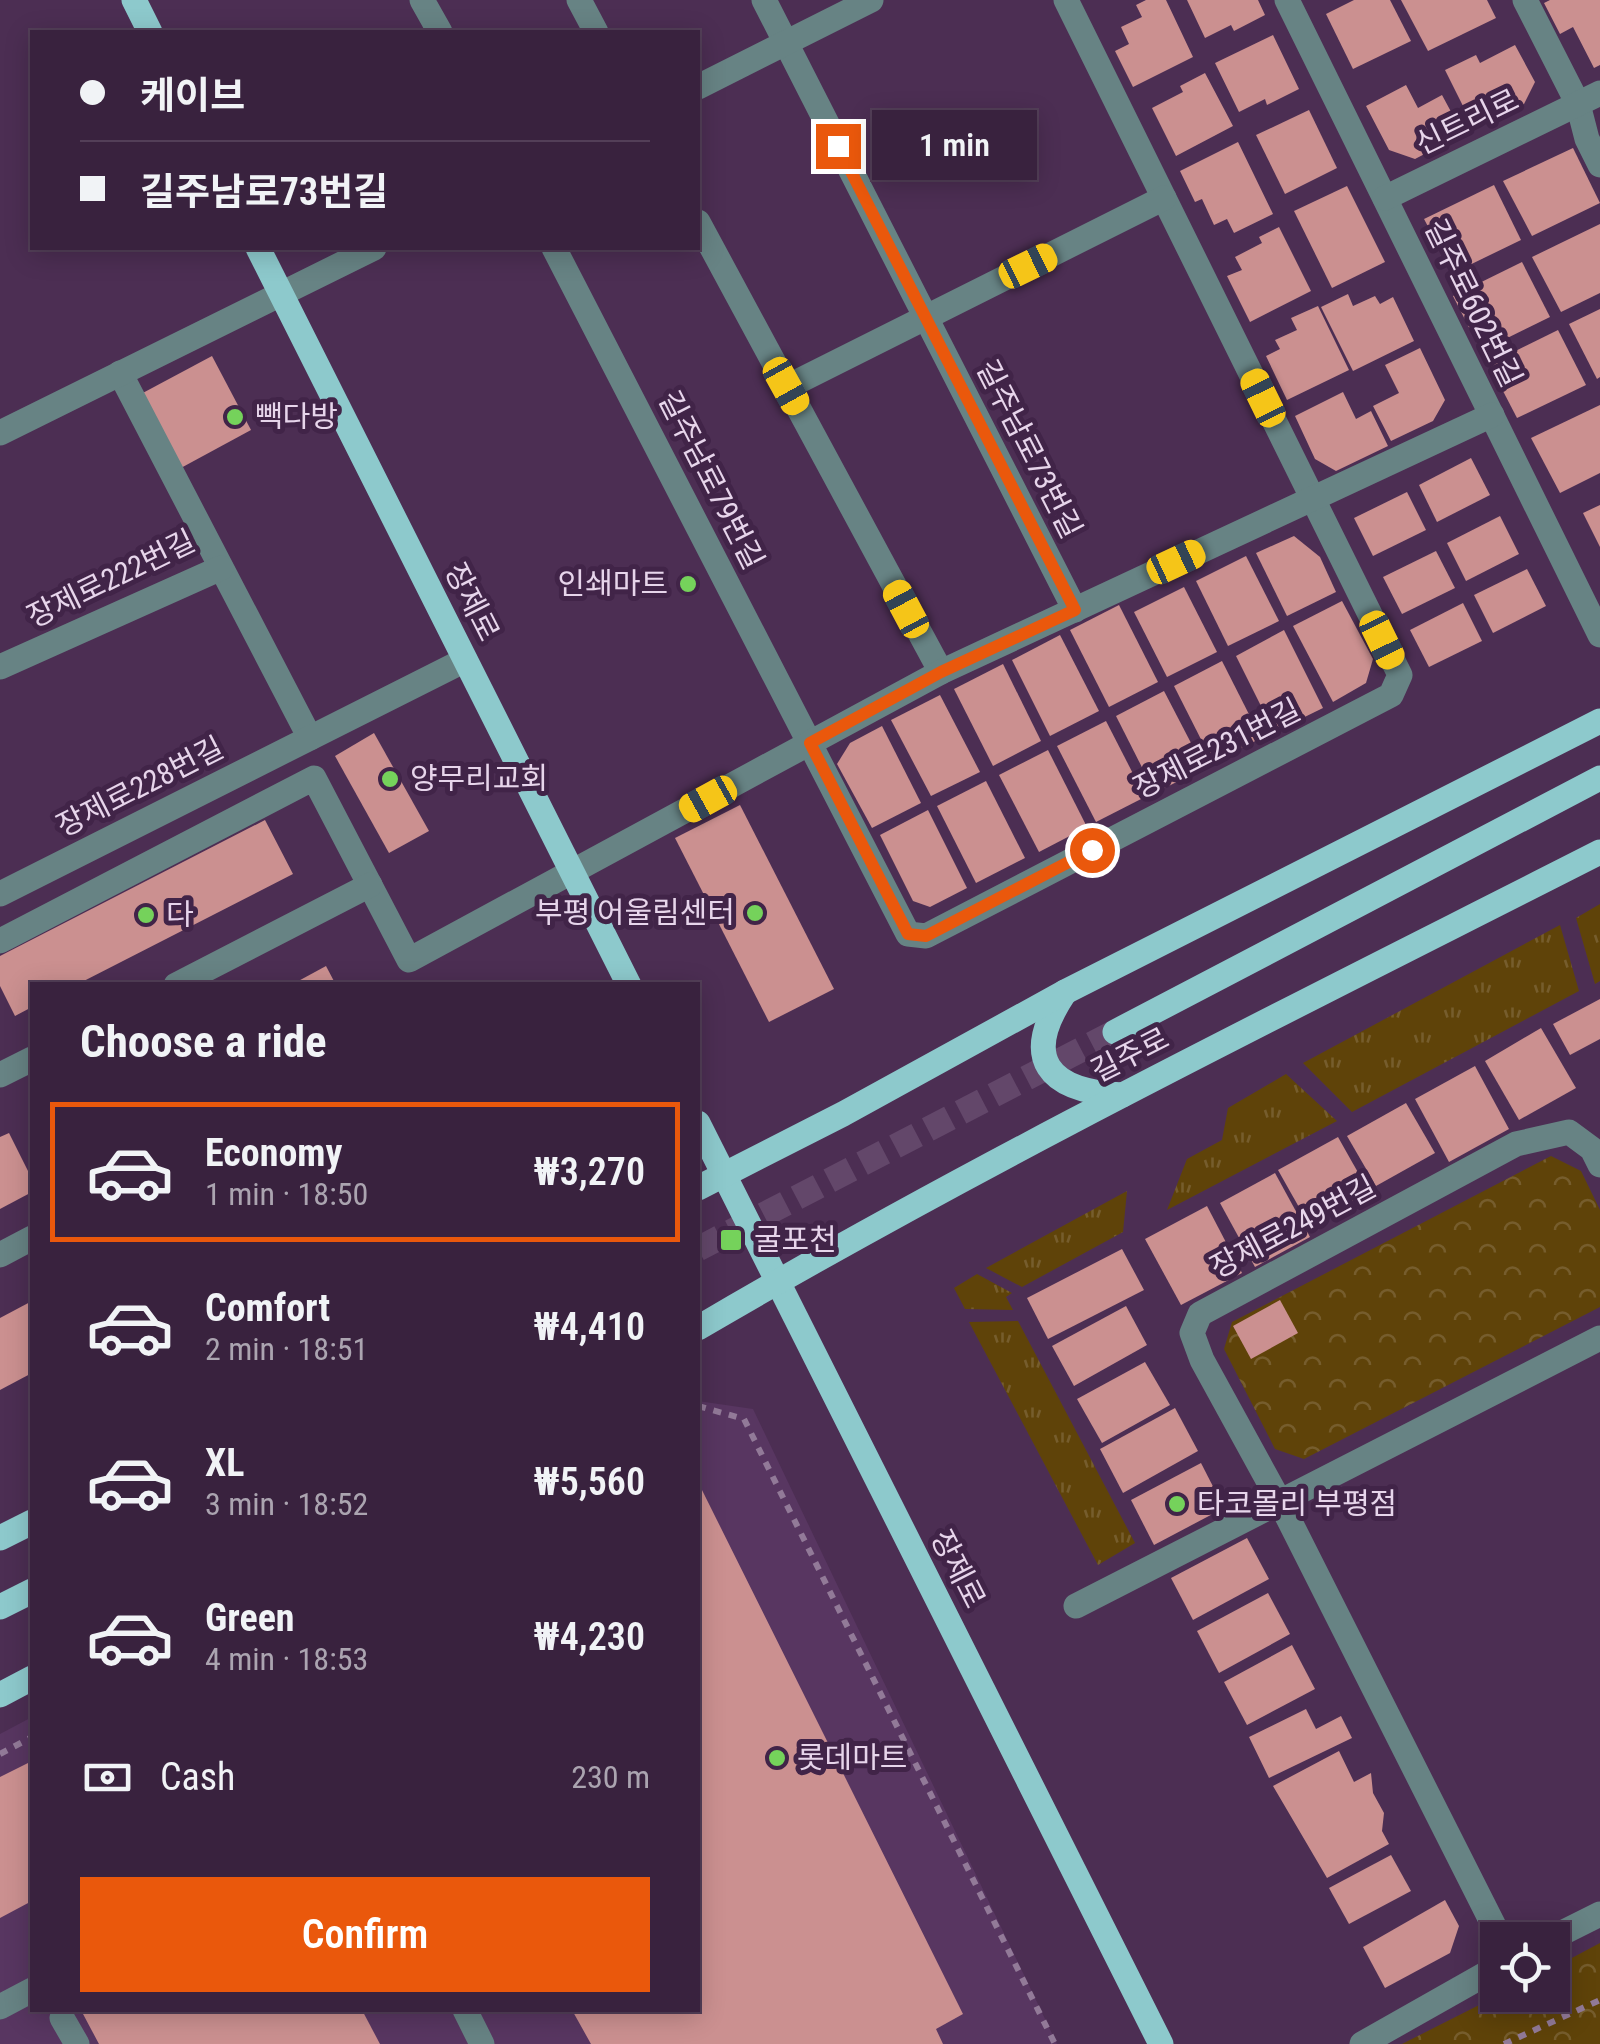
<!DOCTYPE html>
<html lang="en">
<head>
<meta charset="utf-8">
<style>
  :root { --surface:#39223e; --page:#442f49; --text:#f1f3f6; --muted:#aba4b0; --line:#533f58; --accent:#ea580c }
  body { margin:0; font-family:"Roboto Condensed","Noto Sans KR",sans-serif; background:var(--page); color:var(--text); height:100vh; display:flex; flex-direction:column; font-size:38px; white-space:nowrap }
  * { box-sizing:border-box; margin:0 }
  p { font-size:32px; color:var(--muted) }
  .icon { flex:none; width:55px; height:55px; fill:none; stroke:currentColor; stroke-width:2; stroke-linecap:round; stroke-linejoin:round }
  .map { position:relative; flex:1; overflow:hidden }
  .drawer { position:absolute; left:30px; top:982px; width:670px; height:1030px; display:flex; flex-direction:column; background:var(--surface); border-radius:0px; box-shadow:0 5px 25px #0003,0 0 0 2px var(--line) }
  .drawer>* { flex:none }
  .top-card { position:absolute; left:30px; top:30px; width:670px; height:220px; border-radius:0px; box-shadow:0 5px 25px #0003,0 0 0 2px var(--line); display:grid; align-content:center; height:220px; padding:0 50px; background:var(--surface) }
  .fabs { position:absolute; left:1480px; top:1922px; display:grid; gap:20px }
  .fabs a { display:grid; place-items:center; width:90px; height:90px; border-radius:0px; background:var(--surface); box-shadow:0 5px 25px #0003,0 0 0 2px var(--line); font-size:50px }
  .end { position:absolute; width:45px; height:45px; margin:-22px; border:12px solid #ea580c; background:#fff; box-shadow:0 0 0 5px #fff }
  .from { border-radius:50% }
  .bubble { position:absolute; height:70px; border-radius:0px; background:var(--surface); box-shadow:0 5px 25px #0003,0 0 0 2px var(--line); font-size:32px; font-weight:600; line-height:70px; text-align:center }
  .car { position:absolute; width:30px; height:60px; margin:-30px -15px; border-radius:12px; box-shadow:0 0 8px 2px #0007; background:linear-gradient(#f5c518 24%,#345 0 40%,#f5c518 0 76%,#345 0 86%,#f5c518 0) }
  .top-card b { display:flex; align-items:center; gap:35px; height:95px; font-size:38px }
  .top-card b+b { border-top:2px solid var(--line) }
  .top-card i { width:25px; height:25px; background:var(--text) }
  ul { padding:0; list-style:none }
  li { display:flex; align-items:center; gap:30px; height:140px; margin:0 20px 15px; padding:0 30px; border:5px solid transparent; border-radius:0px }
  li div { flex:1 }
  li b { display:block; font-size:38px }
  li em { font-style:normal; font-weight:600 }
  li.on { border-color:var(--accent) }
  li>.icon { width:90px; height:90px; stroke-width:1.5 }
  h2 { padding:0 50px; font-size:45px; line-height:120px }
  .pay { display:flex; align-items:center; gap:25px; height:110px; padding:0 50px; font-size:38px }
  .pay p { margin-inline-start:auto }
  .cta { display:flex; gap:20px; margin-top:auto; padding:20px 50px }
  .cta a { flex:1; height:115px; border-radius:0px; background:var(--accent); color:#fff; font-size:40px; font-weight:600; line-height:115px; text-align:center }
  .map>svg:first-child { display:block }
</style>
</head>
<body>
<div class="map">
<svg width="1600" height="2044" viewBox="0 0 1600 2044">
  <defs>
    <pattern id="grass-tufts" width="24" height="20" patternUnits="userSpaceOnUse" patternTransform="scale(2.5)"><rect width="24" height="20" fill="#5f4309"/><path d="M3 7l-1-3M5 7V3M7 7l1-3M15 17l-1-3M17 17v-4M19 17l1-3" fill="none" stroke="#765d2d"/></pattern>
    <pattern id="park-crowns" width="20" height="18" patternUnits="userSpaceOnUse" patternTransform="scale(2.5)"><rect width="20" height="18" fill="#5f4309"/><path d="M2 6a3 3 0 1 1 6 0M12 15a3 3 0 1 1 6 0" fill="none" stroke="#765d2d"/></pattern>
  </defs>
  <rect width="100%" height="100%" fill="#4c2e53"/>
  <polygon fill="#583661" points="698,1401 753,1409 1057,2044 0,2044 0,1734 32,1717 32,2010 698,2010"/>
  <g fill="url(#grass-tufts)">
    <polygon points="1600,904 1600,981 1595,984 1576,918"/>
    <polygon points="1560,925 1579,991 1352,1112 1303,1063"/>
    <polygon points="1286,1074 1337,1121 1167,1210 1187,1159 1222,1140 1228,1108"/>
    <polygon points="1127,1191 1123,1232 1022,1287 986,1268"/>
    <polygon points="977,1274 1012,1293 1006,1297 1013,1310 965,1309 954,1288"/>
    <polygon points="1018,1321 1135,1543 1098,1565 969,1322"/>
  </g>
  <g fill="url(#park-crowns)">
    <polygon points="1551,1156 1581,1171 1600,1210 1600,1307 1304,1459 1275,1449 1224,1349 1232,1322"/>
    <polygon points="1600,1943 1600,2044 1402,2044 1499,1995 1552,1995 1553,1968"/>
  </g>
  <g fill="#cb9090">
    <polygon points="1146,0 1166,0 1193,57 1133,87 1115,51 1129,44 1121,27 1142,17 1136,5"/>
    <polygon points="1187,0 1258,0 1265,15 1234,31 1231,25 1205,38"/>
    <polygon points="1354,0 1390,0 1411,41 1353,69 1326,14"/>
    <polygon points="1401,0 1487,0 1496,18 1428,51"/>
    <polygon points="1550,0 1600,0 1600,65 1594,68 1573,27 1560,34 1544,3"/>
    <polygon points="1273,35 1299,89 1267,105 1265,99 1239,112 1215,63"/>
    <polygon points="1515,45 1535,82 1524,104 1474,128 1445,70 1476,55 1480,63"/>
    <polygon points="1205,73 1233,126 1176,156 1152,108 1183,92 1180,86"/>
    <polygon points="1406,85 1418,108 1442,95 1463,134 1415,159 1389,150 1366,106"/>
    <polygon points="1309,110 1337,168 1285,194 1256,135"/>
    <polygon points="1238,142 1273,214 1234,233 1227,219 1214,225 1202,199 1195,202 1180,171"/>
    <polygon points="1573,148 1600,203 1532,236 1503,181"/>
    <polygon points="1494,185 1521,240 1453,273 1424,219"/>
    <polygon points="1347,186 1385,262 1332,288 1294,211"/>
    <polygon points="1600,224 1600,293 1561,312 1532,257"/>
    <polygon points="1279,227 1311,291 1250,322 1227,276 1242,270 1235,257 1262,243 1259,237"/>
    <polygon points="1522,262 1550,317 1481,351 1453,296"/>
    <polygon points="1348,294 1353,306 1375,296 1380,304 1393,297 1414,341 1353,371 1321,307"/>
    <polygon points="1318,306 1349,370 1287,400 1266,356 1280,349 1275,340 1297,330 1291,318"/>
    <polygon points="1600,309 1600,377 1597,379 1569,324"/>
    <polygon points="1558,330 1586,385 1517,418 1489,364"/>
    <polygon points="1420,348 1445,400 1433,421 1391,441 1373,406 1399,393 1385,365"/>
    <polygon points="212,356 251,430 179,469 139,395"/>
    <polygon points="1343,392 1356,419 1371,411 1388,446 1336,471 1315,459 1295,416"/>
    <polygon points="1600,405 1600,473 1560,493 1531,438"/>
    <polygon points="1471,458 1490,495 1437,522 1419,485"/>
    <polygon points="1407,492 1426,530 1373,556 1354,518"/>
    <polygon points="1600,505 1600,547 1583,513"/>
    <polygon points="1500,516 1519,554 1466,581 1447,543"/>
    <polygon points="1294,536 1320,557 1336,592 1287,616 1256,553"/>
    <polygon points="1436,551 1455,588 1402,614 1383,577"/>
    <polygon points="1246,556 1279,621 1228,646 1196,581"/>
    <polygon points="1527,569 1546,606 1493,633 1474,595"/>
    <polygon points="1184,587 1217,652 1167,677 1134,612"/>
    <polygon points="1342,601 1373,659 1366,683 1333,702 1293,626"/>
    <polygon points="1463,603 1482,641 1429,667 1410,630"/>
    <polygon points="1119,605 1158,682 1109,707 1070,630"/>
    <polygon points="1284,630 1323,708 1274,732 1236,656"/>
    <polygon points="1060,635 1099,711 1050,736 1012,660"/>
    <polygon points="1222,661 1261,738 1213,763 1174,686"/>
    <polygon points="1003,664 1041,741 993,766 954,689"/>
    <polygon points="1164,691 1204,768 1155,793 1116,716"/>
    <polygon points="940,695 980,772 931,796 891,720"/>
    <polygon points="1106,721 1145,797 1096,822 1057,746"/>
    <polygon points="882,726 921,803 872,828 837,764 850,743"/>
    <polygon points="374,733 429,831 389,853 335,756"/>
    <polygon points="1048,750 1087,827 1039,852 999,775"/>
    <polygon points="986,781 1025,858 976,883 937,806"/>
    <polygon points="740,805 834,989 769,1022 675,838"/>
    <polygon points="928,810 967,888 930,907 913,901 880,835"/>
    <polygon points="265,820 293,874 76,985 32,985 32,1007 15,1016 0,986 0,956"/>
    <polygon points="326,966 336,985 291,985"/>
    <polygon points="1600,999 1600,1039 1570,1055 1553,1024"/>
    <polygon points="1541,1028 1576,1088 1519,1120 1485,1061"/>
    <polygon points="1475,1066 1509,1129 1449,1162 1415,1099"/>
    <polygon points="1406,1103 1435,1153 1376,1186 1347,1136"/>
    <polygon points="9,1133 32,1179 32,1192 0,1209 0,1137"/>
    <polygon points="1338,1137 1369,1192 1309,1225 1278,1170"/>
    <polygon points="1275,1173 1310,1237 1255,1267 1220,1203"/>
    <polygon points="1207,1206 1242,1273 1181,1305 1145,1239"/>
    <polygon points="1122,1249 1144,1290 1048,1339 1027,1298"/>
    <polygon points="1280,1300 1298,1333 1251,1359 1233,1326"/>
    <polygon points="32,1301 32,1373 0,1390 0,1318"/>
    <polygon points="1126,1306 1147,1345 1074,1386 1052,1346"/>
    <polygon points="1145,1362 1170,1405 1102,1443 1077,1399"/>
    <polygon points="1175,1408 1198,1451 1123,1493 1100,1449"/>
    <polygon points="1201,1463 1224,1508 1154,1545 1131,1500"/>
    <polygon points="698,1482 963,2014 936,2029 943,2044 591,2044 572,2010 698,2010"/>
    <polygon points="1247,1538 1269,1579 1193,1620 1171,1578"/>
    <polygon points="1268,1593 1290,1634 1219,1673 1197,1631"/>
    <polygon points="1292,1645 1315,1689 1247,1725 1224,1682"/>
    <polygon points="1306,1709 1316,1729 1341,1716 1352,1738 1269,1778 1249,1737"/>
    <polygon points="1339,1751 1354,1782 1371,1773 1373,1793 1384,1813 1382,1831 1389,1844 1327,1878 1273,1786"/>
    <polygon points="32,1761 32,1908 30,1902 0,1918 0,1777"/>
    <polygon points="1391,1855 1411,1891 1349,1924 1329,1888"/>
    <polygon points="1445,1900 1459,1926 1450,1953 1385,1988 1363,1947"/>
    <polygon points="90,2010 362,2010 380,2044 99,2044 83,2014"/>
  </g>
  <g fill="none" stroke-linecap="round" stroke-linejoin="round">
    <polyline stroke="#63476a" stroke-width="25" stroke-dasharray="25 12" stroke-linecap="butt" points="698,1249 1115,1032"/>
    <g stroke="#927a98" stroke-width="6" stroke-dasharray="8 8" stroke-linecap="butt">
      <polyline points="698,1406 744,1419 1055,2044"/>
      <polyline points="0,1754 32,1737"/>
      <polyline points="1504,2044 1600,2000"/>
    </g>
    <g stroke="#678384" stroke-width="25">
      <polyline points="422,0 440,32"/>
      <polyline points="579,0 596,32"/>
      <polyline points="764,0 1075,610"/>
      <polyline points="1287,0 1600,635"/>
      <polyline points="1525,0 1578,104 1587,139 1600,165"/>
      <polyline points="698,87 871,0"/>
      <polyline points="1385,198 1600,93"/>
      <polyline points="698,222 941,672"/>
      <polyline points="554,248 908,934 926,936 1391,695 1400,675 1066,0"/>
      <polyline points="120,373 310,738"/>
      <polyline points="787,387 1164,198"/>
      <polyline points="0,433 374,248"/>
      <polyline points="0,667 221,568"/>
      <polyline points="0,894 465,660"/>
      <polyline points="0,941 314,778 409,960 941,672 1492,415"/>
      <polyline points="176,985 370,885"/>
      <polyline points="0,1075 32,1059"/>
      <polyline points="0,1255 32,1238"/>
      <polyline points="1076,1606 1600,1338"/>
      <polyline points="1501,1940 1281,1504 1202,1360 1192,1333 1200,1314 1516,1144 1569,1132 1592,1149 1600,1165"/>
      <polyline points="1548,1940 1600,1914"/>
      <polyline points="0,2007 32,1990"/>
      <polyline points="465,2010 482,2044"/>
      <polyline points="62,2018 77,2044"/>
      <polyline points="1362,2044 1498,1967"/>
    </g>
    <g stroke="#8dc9cc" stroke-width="25">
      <polyline points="134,0 150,32"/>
      <polyline points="258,248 629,985"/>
      <path d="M1065,992C1020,1059 1048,1091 1122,1095"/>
      <polyline points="1115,1032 1600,778"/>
      <polyline points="698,1123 1161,2044"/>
      <polyline points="698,1188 843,1114 1065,992 1600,721"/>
      <path d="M698,1328C991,1156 1297,1006 1600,852"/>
      <polyline points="0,1538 32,1522"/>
      <polyline points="0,1607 32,1591"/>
      <polyline points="0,1695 32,1678"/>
    </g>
  </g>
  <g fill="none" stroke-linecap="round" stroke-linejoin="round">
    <polyline stroke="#ea580c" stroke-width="12" points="838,146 1075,610 941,672 810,743 908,934 926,936 1092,850"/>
  </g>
  <g fill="#75d25b" stroke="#412448" stroke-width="4">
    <circle cx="235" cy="417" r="10"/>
    <circle cx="688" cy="584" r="10"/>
    <circle cx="390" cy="779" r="10"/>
    <circle cx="755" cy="913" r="10"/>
    <circle cx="146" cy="915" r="10"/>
    <rect x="719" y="1228" width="24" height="24" rx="5"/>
    <circle cx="1177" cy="1504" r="10"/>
    <circle cx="777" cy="1758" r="10"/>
  </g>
  <g text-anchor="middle" stroke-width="10" stroke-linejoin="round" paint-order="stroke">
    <g font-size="30" fill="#e7d5eb" stroke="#412448">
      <text transform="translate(1467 122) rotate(-26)" y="10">신트리로</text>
      <text transform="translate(1473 303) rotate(64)" y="10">길주로602번길</text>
      <text transform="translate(1029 449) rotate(63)" y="10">길주남로73번길</text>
      <text transform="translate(711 480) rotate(63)" y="10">길주남로79번길</text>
      <text transform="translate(111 579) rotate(-26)" y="10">장제로222번길</text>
      <text transform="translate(472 602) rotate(63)" y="10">장제로</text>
      <text transform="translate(1217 749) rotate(-27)" y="10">장제로231번길</text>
      <text transform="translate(140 787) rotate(-27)" y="10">장제로228번길</text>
      <text transform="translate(1130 1055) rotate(-27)" y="10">길주로</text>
      <text transform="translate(1293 1227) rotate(-28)" y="10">장제로249번길</text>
      <text transform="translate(958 1569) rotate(63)" y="10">장제로</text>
    </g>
    <g font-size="30" fill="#e7d5eb" stroke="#412448" text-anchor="start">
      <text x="255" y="427">빽다방</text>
      <text x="668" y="594" text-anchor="end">인쇄마트</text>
      <text x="410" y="789">양무리교회</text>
      <text x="735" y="923" text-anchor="end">부평 어울림센터</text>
      <text x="166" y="925">다</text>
      <text x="754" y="1250">굴포천</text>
      <text x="1197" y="1514">타코몰리 부평점</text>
      <text x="797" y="1768">롯데마트</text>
    </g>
  </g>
</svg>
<div class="fabs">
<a><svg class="icon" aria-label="locate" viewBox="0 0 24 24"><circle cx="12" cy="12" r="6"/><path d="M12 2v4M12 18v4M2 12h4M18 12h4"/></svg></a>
</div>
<i class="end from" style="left:1092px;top:850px"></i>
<i class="end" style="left:838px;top:146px"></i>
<div class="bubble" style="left:872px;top:110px;width:165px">1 min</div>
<i class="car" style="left:1028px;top:266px;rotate:64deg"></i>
<i class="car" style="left:786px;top:386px;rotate:151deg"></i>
<i class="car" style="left:1263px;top:398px;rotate:334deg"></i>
<i class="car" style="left:1176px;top:562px;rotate:65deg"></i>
<i class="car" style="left:906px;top:609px;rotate:332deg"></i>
<i class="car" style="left:1382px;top:640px;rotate:154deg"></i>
<i class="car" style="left:708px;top:799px;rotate:241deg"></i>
<div class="top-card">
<b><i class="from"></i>케이브</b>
<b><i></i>길주남로73번길</b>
</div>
<section class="drawer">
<h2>Choose a ride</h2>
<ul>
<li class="on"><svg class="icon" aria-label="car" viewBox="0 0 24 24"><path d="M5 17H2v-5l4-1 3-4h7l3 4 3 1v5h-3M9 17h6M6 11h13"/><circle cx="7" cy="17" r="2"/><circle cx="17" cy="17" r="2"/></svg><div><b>Economy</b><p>1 min · 18:50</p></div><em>₩3,270</em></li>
<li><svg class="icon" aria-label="car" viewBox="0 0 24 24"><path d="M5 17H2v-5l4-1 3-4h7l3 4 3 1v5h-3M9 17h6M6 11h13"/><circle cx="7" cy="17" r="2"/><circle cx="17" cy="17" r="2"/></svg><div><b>Comfort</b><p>2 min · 18:51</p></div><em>₩4,410</em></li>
<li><svg class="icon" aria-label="car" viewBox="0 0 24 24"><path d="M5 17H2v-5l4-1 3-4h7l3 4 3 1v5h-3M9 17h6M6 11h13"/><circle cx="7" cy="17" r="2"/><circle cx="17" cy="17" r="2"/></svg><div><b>XL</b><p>3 min · 18:52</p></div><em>₩5,560</em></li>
<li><svg class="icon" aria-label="car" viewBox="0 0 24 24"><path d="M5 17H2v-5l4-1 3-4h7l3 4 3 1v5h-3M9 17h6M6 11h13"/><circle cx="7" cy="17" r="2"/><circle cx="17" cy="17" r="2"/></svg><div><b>Green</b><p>4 min · 18:53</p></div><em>₩4,230</em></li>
</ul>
<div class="pay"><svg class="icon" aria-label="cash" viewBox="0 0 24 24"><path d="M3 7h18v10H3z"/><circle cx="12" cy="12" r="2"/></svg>Cash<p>230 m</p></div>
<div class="cta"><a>Confirm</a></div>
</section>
</div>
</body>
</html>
